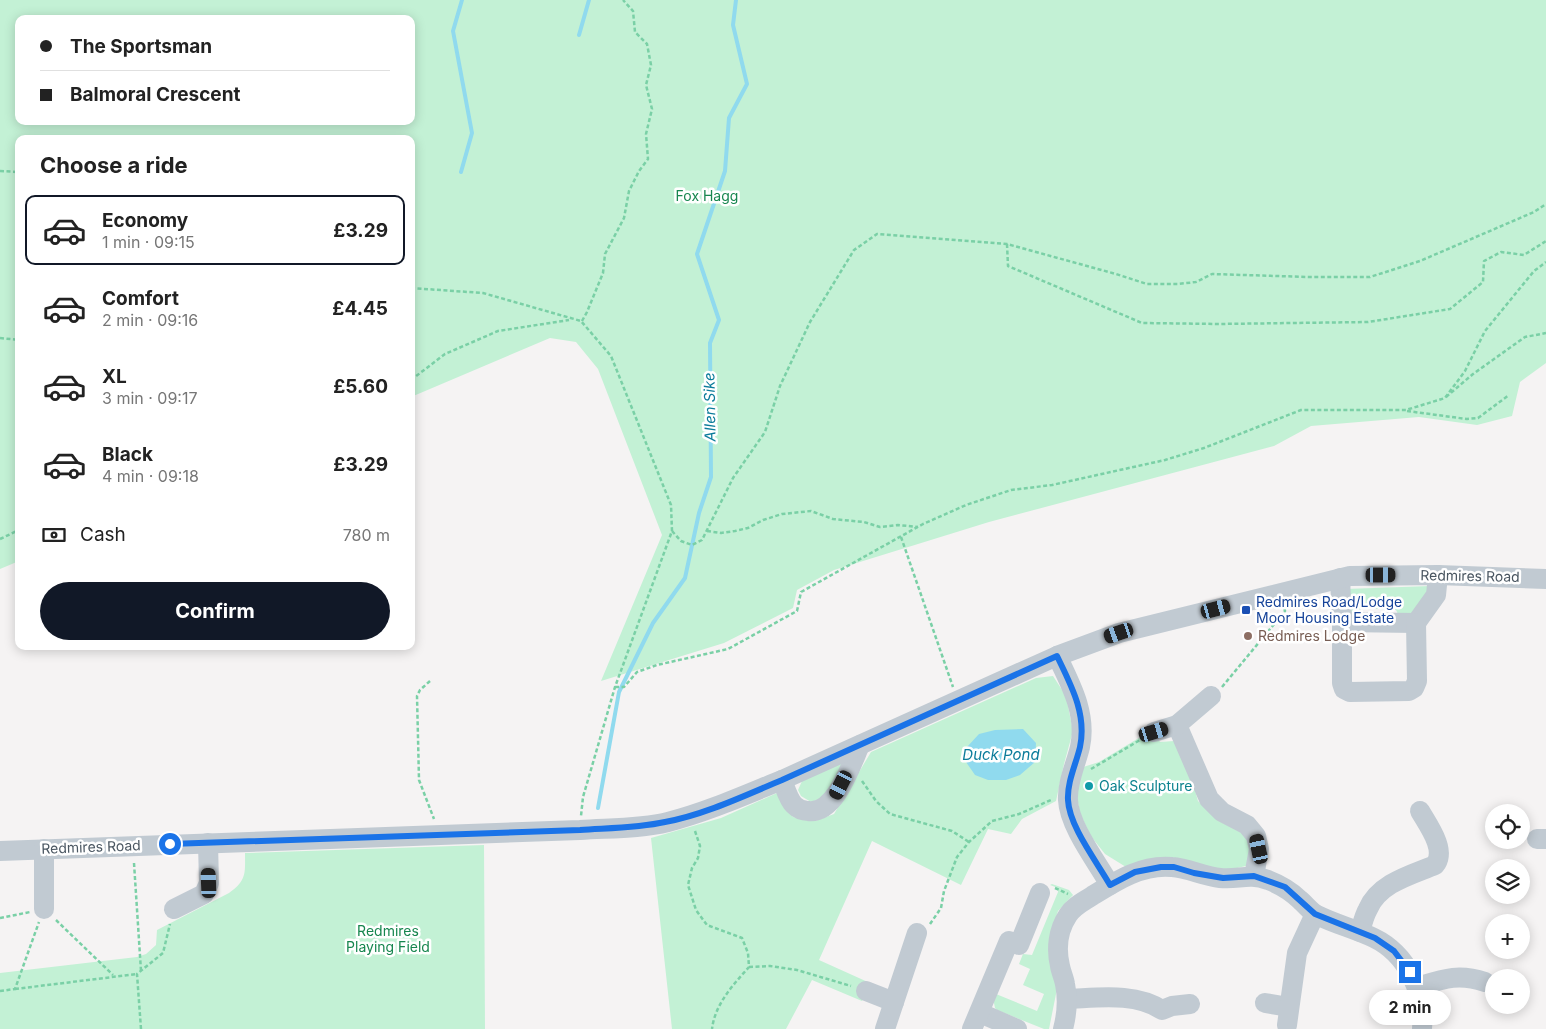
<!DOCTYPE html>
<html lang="en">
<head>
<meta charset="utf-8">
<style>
  :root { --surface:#fff; --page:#f2f2f2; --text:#222; --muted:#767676; --line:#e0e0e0; --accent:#111827 }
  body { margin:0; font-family:Inter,sans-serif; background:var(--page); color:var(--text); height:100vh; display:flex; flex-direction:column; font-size:19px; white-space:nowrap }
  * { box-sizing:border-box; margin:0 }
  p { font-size:16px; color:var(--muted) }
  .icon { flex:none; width:28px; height:28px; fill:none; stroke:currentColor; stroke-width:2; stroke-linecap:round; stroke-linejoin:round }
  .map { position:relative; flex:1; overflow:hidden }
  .drawer { position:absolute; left:15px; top:135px; width:400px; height:515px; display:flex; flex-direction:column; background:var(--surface); border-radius:10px; box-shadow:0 2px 12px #0003 }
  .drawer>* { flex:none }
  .guide { position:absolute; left:15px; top:15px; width:400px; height:110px; border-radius:10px; box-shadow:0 2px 12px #0003; display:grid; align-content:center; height:110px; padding:0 25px; background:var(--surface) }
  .buttons { position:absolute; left:1485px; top:804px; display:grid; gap:10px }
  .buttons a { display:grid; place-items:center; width:45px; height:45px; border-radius:50%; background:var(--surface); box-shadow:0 2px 12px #0003; font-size:25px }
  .end { position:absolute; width:22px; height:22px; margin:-11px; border:6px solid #1a73e8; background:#fff; box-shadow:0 0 0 2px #fff }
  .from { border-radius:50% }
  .bubble { position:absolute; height:35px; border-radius:18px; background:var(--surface); box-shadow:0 2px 12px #0003; font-size:16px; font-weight:700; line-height:35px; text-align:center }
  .car { position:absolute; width:15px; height:30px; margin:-15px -8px; border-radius:6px; box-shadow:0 0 4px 1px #0007; background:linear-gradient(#222 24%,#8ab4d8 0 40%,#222 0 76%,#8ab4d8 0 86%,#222 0) }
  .guide b { display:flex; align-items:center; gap:18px; height:48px; font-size:19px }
  .guide b+b { border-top:1px solid var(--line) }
  .guide i { width:12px; height:12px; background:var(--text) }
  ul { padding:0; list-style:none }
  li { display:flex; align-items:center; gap:15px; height:70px; margin:0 10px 8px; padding:0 15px; border:2px solid transparent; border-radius:10px }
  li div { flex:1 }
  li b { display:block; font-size:19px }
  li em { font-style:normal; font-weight:700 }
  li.current { border-color:var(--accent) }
  li>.icon { width:45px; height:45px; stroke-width:1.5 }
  h2 { padding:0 25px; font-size:22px; line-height:60px }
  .pay { display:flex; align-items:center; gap:12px; height:55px; padding:0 25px; font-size:19px }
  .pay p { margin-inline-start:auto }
  .action { display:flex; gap:10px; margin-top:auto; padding:10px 25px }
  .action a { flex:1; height:58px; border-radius:30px; background:var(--accent); color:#fff; font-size:20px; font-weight:700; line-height:58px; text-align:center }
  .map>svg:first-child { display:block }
</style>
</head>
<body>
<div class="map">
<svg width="1546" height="1029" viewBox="0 0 1546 1029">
  <rect width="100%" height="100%" fill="#f5f3f3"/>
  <g fill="#c3f1d5" fill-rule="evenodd">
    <path d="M0,0H1546V363L1520,382L1512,416L1477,425L1419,417L1311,426L1274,446L989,522L834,570L797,590L793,608L724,643L601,681L662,535L598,369L576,342L550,338L411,397V139H19V561L0,569ZM19,19H411V121H19Z"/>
    <polygon points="1430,586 1413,617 1399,616 1396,610 1361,608 1361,617 1351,617 1345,589"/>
    <polygon points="1053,676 1066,696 1073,731 1064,764 1056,801 1022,819 1011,834 988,829 961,885 872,841 819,960 870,983 862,1001 812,980 786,1029 672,1029 651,838 721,818 777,793 793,817 815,821 834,814 871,752 1036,678"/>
    <polygon points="1152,730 1160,742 1174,741 1189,769 1198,801 1219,821 1248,836 1252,850 1246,866 1228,870 1126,867 1105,854 1090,835 1080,813 1076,791 1077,769 1099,762"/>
    <polygon points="840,763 843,766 827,796 811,802 801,796 798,790 802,781"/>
    <path d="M484,845L485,1029H0V973L137,957L146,954L156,945L157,930L229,893C247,880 245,873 245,853Z"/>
    <polygon points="1052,884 1069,890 1073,895 1058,911 1049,941 1049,956 1057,989 1049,1029 1044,1029 997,1010 995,1008 993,998 996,994 1037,1011 1044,994 1023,985 1030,969 1019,964 1023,954 1032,955 1058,892 1058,888 1050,885"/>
  </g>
  <polygon fill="#90daee" points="1023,729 1036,743 1035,762 1020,775 1006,780 988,780 975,775 966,762 967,747 979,734 995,730"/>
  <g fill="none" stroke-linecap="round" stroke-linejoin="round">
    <g stroke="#90daee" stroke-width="4">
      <polyline points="579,35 589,0"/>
      <polyline points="461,172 472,133 453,31 462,0"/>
      <polyline points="598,808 619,692 653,623 685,578 699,513 711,477 710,343 719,320 697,254 725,171 729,118 747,84 733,25 736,0"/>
    </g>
    <g stroke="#7ad0a6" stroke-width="2.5" stroke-dasharray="4 2.5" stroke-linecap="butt">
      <polyline points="0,171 19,172"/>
      <polyline points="1007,244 1008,266 1142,323 1218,324 1368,322 1450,309 1483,282 1484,261 1501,252 1524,255 1546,241"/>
      <polyline points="411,288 483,293 581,321 611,356 671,505 672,531 615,687 583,797 581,816"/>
      <polyline points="582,321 587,312 603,273 605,254 624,218 629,191 639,171 648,159 646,134 652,109 646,85 651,65 647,44 635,32 633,11 623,0"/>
      <polyline points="0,338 19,340"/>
      <polyline points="411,380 445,354 498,331 569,320"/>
      <polyline points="1446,397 1473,374 1525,337 1546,333"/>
      <polyline points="1407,411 1467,419 1478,418 1509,395"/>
      <polyline points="672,531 681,541 692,545 702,540 733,478 765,432 780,386 810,322 854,250 877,234 1007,244 1116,274 1147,284 1178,284 1196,282 1212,274 1309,277 1370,277 1420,261 1534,212 1546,204"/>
      <polyline points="707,531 721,533 735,531 748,528 763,520 782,514 811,511 833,519 864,522 880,527 898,525 918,527"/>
      <polyline points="901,537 953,687"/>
      <polyline points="0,539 19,530"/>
      <polyline points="430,681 420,690 417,696 419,780 434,819"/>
      <polyline points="615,687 624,687 637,672 657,665 728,649 797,611 801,592 923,524 966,505 1011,490 1052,485 1165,460 1204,448 1301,410 1406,410 1445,398 1465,371 1485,331 1534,271 1546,262"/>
      <polyline points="1222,687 1285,611 1284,608"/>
      <polyline points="1091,769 1140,740"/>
      <polyline points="862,781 876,801 890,814 952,831 969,842"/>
      <path d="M695,831L700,846L698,858L692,868L688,885L696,910L707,925L742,938L748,953L749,967C733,985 715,1004 712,1029"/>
      <polyline points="134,863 141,971"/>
      <polyline points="1055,888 1068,894"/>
      <polyline points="0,918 30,912"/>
      <polyline points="56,920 113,975"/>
      <polyline points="930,924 941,908 944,891 957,857 969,842 992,821 1019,814 1051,800"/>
      <polyline points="749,967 770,966 797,970 851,986"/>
      <polyline points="15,989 137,974"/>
      <polyline points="0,991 15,989 39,922"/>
      <polyline points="141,1029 137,974 163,953 170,924"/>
    </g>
    <g stroke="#c1cad2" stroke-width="20">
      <polyline points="1340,578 1342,622 1416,623 1436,595 1438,575"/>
      <polyline points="1342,622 1342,683 1344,689 1350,692 1409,691 1414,688 1417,681 1416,623"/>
      <path d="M1057,656C1071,685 1087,714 1080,747C1076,764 1067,782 1068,800C1069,826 1097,862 1110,885"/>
      <polyline points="1177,725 1209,799 1222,812 1247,825 1256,836 1259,849 1254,876"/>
      <polyline points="1154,732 1177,725 1211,696"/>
      <path d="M782,780C785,787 788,799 794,805C798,809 802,811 808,811C835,815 851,765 860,745"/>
      <polyline points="1537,839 1546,839"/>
      <path d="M0,851L580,830C609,828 640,829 668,822C707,812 745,795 782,780L1057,656L1119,633L1350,576L1438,575L1546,579"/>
      <polyline points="44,909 44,849"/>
      <polyline points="174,909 204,894 209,883 208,843"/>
      <path d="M1360,932C1362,925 1364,916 1368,909C1379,883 1411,875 1435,865C1447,850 1428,825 1420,811"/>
      <path d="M1417,987C1443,979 1458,973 1485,982"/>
      <polyline points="866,991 894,1002"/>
      <path d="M1067,999C1097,998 1135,992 1162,1010L1172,1006L1190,1004"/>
      <polyline points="1265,1003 1289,1007"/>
      <polyline points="980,1013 1017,1029"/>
      <polyline points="1287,1025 1297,953 1315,914"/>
      <polyline points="885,1029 917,933"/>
      <polyline points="972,1029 1009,941 1019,945 1040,893"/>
      <path d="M1063,1029C1067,1014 1068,999 1065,984C1064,978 1061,972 1060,966C1056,949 1058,930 1068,915C1074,906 1083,902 1092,896C1116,881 1142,864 1172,867C1187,868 1204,876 1220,878C1239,880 1248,873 1268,880C1281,885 1291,891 1300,900C1306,905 1311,912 1317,915C1335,924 1355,929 1374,938C1407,954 1425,992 1422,1029"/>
    </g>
  </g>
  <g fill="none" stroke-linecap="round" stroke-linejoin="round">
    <path stroke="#1a73e8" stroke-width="6" d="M170,844L580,830C609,828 638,828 665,822C704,815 746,795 782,780L1057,656C1071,685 1087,714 1080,747C1076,764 1067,782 1068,800C1069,826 1097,862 1110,885L1135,872L1161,867H1174L1194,873L1223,878L1254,876L1285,887L1315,914L1375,938L1394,951L1410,972"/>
  </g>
  <rect fill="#1a4fb4" stroke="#fff" stroke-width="2" x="1241" y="605" width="10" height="10" rx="2.5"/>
  <circle fill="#8d6e63" stroke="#fff" stroke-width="2" cx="1248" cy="636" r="5"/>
  <circle fill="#0f9aa8" stroke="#fff" stroke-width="2" cx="1089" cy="786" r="5"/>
  <g text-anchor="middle" stroke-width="5" stroke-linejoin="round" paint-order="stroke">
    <g font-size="14" fill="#17864f" stroke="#fff">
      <text x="707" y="201">Fox Hagg</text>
      <text x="388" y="936">Redmires<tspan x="388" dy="16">Playing Field</tspan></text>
    </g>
    <g font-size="14" fill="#4a5661" stroke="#fff">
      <text transform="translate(1470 576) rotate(1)" y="5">Redmires Road</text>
      <text transform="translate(91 847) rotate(-2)" y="5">Redmires Road</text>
    </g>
    <g font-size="14" fill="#164399" stroke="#fff" text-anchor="start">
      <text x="1256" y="607">Redmires Road/Lodge<tspan x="1256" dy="16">Moor Housing Estate</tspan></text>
    </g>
    <g font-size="14" fill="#785e54" stroke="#fff" text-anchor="start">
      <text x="1258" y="641">Redmires Lodge</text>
    </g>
    <g font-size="14" fill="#0d838f" stroke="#fff" text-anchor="start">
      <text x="1099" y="791">Oak Sculpture</text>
    </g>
    <g font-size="15" font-style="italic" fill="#0c7c9b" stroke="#fff">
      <text transform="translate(710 407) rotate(-91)" y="5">Allen Sike</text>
      <text x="1001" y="760">Duck Pond</text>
    </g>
  </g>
</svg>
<div class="buttons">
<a><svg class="icon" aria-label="locate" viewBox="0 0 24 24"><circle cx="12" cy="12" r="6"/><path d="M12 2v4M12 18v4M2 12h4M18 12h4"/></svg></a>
<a><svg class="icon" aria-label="layers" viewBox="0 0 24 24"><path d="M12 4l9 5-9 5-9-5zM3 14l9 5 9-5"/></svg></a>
<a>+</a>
<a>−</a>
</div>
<i class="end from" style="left:170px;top:844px"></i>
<i class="end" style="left:1410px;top:972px"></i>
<div class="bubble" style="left:1369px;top:990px;width:82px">2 min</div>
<i class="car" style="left:1381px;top:575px;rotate:90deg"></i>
<i class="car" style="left:1216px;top:609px;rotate:75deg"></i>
<i class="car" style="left:1119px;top:633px;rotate:251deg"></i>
<i class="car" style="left:1154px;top:732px;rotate:73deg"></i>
<i class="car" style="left:841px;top:785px;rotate:207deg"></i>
<i class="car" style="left:1259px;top:849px;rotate:348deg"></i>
<i class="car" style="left:209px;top:883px;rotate:358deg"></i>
<div class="guide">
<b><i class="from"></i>The Sportsman</b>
<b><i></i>Balmoral Crescent</b>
</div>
<section class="drawer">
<h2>Choose a ride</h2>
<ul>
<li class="current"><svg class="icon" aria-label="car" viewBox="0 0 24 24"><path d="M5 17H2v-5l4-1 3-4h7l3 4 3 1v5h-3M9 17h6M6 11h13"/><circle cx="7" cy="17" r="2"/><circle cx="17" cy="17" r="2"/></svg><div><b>Economy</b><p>1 min · 09:15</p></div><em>£3.29</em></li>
<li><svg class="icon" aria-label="car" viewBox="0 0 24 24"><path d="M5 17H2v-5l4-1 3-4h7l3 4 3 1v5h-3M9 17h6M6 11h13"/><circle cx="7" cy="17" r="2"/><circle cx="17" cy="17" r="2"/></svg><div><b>Comfort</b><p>2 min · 09:16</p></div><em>£4.45</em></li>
<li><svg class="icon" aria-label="car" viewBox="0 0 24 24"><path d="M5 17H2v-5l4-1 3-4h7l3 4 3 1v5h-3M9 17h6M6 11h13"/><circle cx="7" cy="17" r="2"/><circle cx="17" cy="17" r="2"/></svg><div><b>XL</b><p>3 min · 09:17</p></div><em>£5.60</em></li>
<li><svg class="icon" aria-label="car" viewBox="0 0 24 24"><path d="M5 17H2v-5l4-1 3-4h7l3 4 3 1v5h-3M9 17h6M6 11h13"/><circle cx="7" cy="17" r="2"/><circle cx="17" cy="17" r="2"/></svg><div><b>Black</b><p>4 min · 09:18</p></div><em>£3.29</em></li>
</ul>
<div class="pay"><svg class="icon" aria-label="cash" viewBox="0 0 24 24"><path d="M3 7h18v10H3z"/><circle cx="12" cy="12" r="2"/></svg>Cash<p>780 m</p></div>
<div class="action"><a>Confirm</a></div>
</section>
</div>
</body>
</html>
